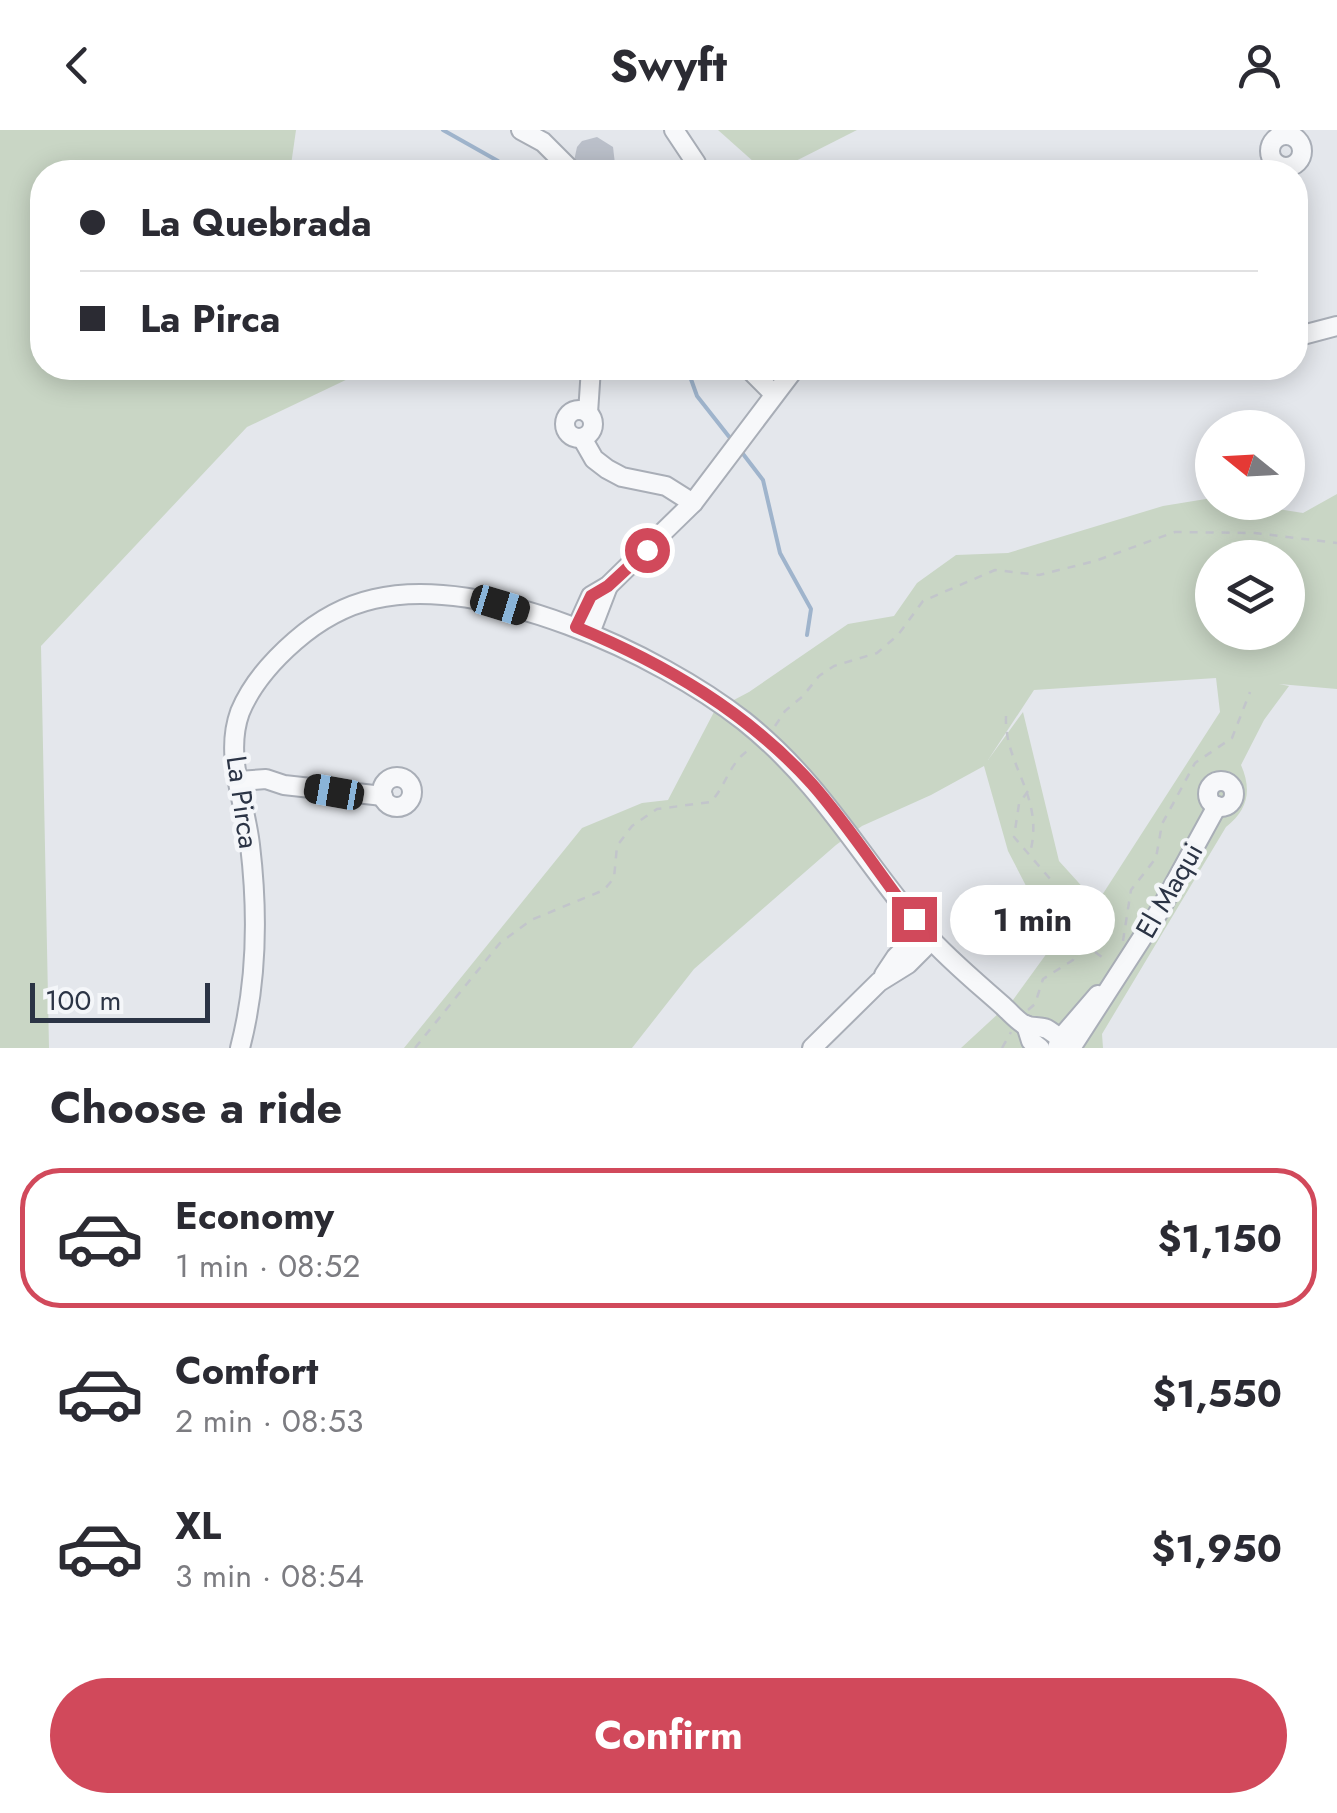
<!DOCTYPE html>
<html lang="en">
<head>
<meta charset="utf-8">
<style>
  :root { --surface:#fff; --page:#f7f7f7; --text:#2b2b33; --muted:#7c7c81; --line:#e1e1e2; --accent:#d1495b }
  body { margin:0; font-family:Jost,sans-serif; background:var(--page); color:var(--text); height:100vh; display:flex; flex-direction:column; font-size:38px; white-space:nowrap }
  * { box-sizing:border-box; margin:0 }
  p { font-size:32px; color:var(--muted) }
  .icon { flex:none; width:55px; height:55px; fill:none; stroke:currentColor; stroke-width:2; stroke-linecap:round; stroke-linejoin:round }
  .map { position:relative; height:918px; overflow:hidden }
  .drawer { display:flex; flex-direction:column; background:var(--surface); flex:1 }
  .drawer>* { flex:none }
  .guide { position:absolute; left:30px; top:30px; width:1278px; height:220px; border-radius:40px; box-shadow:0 5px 25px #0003; display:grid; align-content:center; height:220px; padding:0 50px; background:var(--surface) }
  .needle { width:65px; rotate:288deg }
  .tools { position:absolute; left:1195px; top:280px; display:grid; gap:20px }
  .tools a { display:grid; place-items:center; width:110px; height:110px; border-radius:50%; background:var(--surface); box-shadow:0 5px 25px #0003; font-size:50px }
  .scale { position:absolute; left:30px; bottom:25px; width:180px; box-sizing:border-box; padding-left:10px; border:5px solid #2b3445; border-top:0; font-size:28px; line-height:35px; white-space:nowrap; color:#2b3445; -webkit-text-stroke:8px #f4f6f9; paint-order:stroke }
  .end { position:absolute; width:45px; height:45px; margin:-22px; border:12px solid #d1495b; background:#fff; box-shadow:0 0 0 5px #fff }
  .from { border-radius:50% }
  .bubble { position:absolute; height:70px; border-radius:35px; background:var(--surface); box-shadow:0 5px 25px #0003; font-size:32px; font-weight:700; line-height:70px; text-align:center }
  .car { position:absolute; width:30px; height:60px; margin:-30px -15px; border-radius:12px; box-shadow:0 0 8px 2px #0007; background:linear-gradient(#222 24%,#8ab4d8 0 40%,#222 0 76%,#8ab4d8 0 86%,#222 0) }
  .guide b { display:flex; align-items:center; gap:35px; height:95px; font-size:38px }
  .guide b+b { border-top:2px solid var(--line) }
  .guide i { width:25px; height:25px; background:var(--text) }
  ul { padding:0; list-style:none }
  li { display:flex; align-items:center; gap:30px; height:140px; margin:0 20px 15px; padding:0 30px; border:5px solid transparent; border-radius:40px }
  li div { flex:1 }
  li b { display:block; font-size:38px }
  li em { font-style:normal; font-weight:700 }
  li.selected { border-color:var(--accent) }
  li>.icon { width:90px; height:90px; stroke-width:1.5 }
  h2 { padding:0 50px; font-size:45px; line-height:120px }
  .primary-button { display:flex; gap:20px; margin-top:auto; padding:20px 50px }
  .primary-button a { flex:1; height:115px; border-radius:60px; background:var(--accent); color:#fff; font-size:40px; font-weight:700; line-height:115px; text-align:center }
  header { display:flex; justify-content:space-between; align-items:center; height:130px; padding:0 50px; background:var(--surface); font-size:45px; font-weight:700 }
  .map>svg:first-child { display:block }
</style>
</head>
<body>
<header><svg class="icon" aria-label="back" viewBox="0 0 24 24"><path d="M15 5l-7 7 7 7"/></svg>Swyft<svg class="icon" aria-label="person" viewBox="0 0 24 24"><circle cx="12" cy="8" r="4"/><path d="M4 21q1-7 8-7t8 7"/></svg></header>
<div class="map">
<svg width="1337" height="918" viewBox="0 0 1337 918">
  <rect width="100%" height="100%" fill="#e4e7ec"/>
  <g fill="#c9d6c5" fill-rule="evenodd">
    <polygon points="0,0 296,0 290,42 42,42 42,238 347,238 352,247 247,297 41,516 49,918 0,918"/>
    <polygon points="718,0 857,0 774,42 765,42"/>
    <path d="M1337,364V559L1279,554L1289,556L1264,590L1241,635C1252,660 1248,680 1226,697L1102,904L1103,918H961L1013,870L1055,812L1008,721L984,636L931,665L862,696L836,715L694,839L632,918H404L582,698L642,673L668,670L715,580L749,562L848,494L894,486L917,453L956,425L1008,423L1163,376L1212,368V372L1240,373L1303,383ZM1212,428H1288V502H1212ZM1216,548L1220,582L1097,773L1059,731L1023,582L988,630L1034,560Z"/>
  </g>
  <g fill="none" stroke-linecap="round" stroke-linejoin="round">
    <g stroke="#9fb4cc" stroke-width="4">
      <polyline points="443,0 498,31 512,42"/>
      <polyline points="687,238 697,266 734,313"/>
      <polyline points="740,320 763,350 780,423 811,479 807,505"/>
    </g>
  </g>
  <polygon fill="#bbc0ca" points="597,7 613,17 615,34 610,42 580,42 574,31 577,17 582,11"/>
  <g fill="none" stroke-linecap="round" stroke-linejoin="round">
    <defs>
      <g id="minor">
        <polyline points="521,0 543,12 573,42"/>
        <polyline points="674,0 696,33 697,42"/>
        <circle cx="1286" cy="21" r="16"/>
        <polyline points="1295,207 1337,196"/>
        <polyline points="748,238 774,264"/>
        <circle cx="579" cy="294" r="14"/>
        <polyline points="588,283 591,238"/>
        <polyline points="582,308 594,329 607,339 622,347 666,356 693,373"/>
        <polyline points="577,497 591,466 608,456 693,373 795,238"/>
        <polyline points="590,503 608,456"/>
        <circle cx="397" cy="662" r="15"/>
        <circle cx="1221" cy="664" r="13"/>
        <polyline points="238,651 266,649 284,655 383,666"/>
        <polyline points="884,845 896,827 923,800"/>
        <polyline points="1026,895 1031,911 1040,918"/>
        <path d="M240,918C257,853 258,782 250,715C245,671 224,626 240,582C252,553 272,531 295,511C319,490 343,476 374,469C484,443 659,524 744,591C824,655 861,729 925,803C948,829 976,852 1002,875C1009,881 1017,891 1025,895C1032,898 1040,896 1047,899C1056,904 1063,912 1071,918L1160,780L1217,676"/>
        <polyline points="812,918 879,852 908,834 932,810"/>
        <polyline points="1057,918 1060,909 1098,865"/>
      </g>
    </defs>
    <use href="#minor" stroke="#a9aeb7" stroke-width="22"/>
    <g stroke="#c2c5cb" stroke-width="2.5" stroke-dasharray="8 8" stroke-linecap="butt">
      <path d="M1006,586C1004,636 1045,666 1030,723"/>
      <polyline points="775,596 785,581 803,566 819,546 834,536 877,523 898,505 923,471 995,440 1039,445 1095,431 1175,402 1255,403 1337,413"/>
      <polyline points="1028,661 1019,674 1014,707 1051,750 1068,791 1082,812 1107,831"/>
      <polyline points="1123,811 1131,760 1156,728 1162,694 1195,633 1232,608 1250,562"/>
      <polyline points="1028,880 1035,874 1043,849 1073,830 1082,812"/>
      <path d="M415,918L500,813L531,790L604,760L614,748L617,716L632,696L657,679L711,672C727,654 730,630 752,618"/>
      <polyline points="1002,918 1011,902"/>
    </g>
    <use href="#minor" stroke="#f7f8fa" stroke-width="18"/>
  </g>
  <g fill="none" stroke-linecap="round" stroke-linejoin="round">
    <path stroke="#d1495b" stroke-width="12" d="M647,420L608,456L591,466L576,497C665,534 747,582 812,654C849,696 880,745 914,789"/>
  </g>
  <g text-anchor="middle" stroke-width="9" stroke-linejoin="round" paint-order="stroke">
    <g font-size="28" fill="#2b3445" stroke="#f4f6f9">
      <text transform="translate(243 672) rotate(82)" y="10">La Pirca</text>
      <text transform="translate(1169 760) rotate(-60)" y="10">El Maqui</text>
    </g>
  </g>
</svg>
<div class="tools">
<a><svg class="needle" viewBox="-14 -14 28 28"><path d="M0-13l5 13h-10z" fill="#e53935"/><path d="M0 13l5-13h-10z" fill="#7c7c81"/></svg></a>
<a><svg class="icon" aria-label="layers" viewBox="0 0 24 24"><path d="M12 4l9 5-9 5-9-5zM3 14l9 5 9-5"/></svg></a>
</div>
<div class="scale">100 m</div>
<i class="end from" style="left:647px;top:420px"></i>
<i class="end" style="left:914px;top:789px"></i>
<div class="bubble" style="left:950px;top:755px;width:165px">1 min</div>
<i class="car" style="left:500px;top:475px;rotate:107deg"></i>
<i class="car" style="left:334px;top:662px;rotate:280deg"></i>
<div class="guide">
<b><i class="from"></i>La Quebrada</b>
<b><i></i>La Pirca</b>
</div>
</div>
<section class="drawer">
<h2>Choose a ride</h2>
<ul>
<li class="selected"><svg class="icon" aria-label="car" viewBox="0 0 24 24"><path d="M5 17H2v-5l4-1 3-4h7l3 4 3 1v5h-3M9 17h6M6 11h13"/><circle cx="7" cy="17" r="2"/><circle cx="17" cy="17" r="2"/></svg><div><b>Economy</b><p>1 min · 08:52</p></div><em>$1,150</em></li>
<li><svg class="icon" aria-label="car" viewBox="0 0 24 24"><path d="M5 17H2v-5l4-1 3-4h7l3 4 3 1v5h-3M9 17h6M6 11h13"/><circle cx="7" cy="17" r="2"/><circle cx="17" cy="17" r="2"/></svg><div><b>Comfort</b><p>2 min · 08:53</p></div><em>$1,550</em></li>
<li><svg class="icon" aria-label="car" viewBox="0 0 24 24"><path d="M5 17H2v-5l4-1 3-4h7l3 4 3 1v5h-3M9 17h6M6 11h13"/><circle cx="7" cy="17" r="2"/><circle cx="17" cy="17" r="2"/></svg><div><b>XL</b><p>3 min · 08:54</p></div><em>$1,950</em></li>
</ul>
<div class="primary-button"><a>Confirm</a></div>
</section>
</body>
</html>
